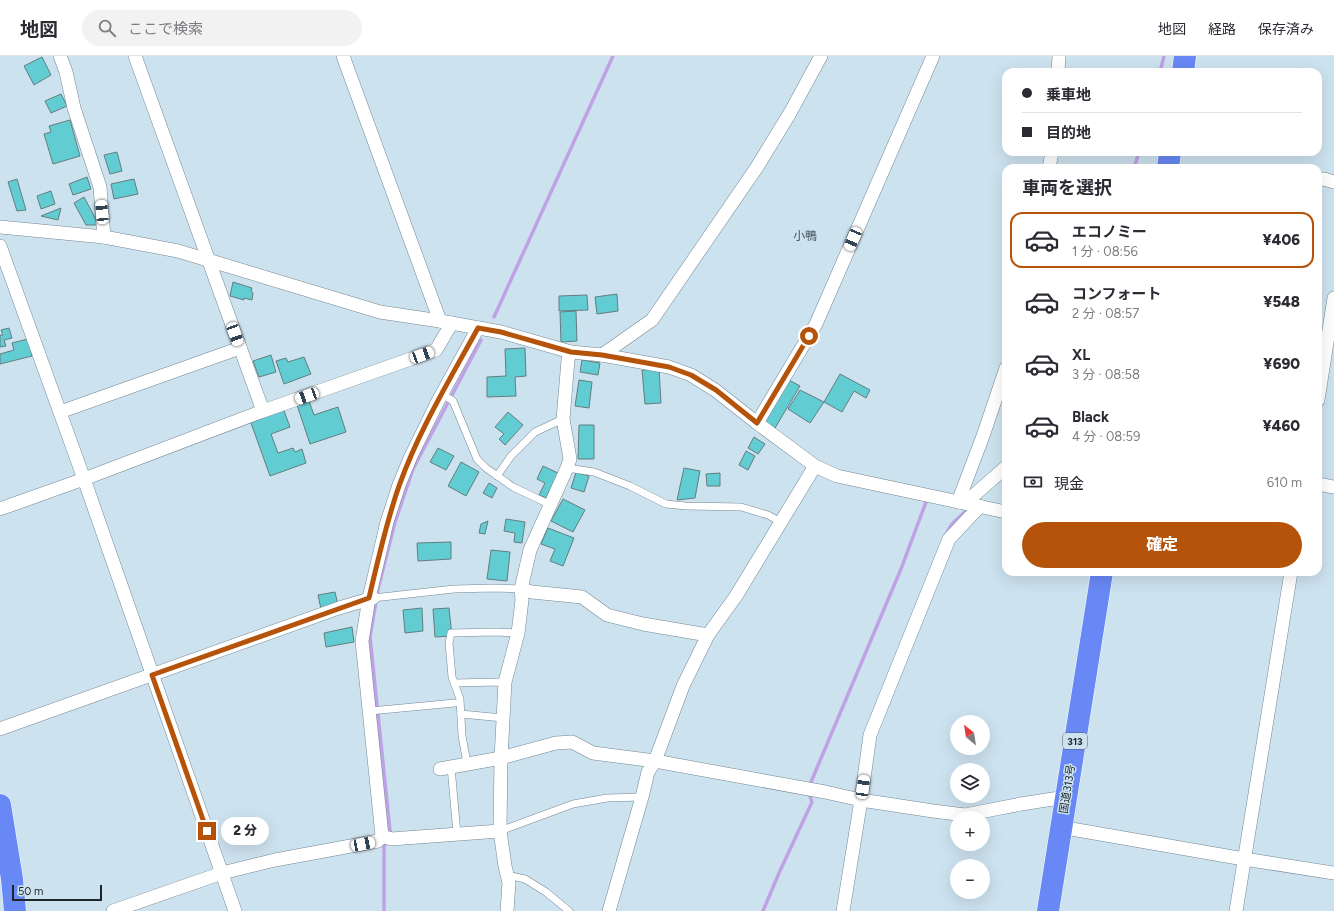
<!DOCTYPE html>
<html lang="ja">
<head>
<meta charset="utf-8">
<style>
  :root { --surface:#fff; --page:#f2f2f3; --text:#2b2b33; --muted:#7c7c81; --line:#e1e1e2; --accent:#b45309 }
  body { margin:0; font-family:Figtree,"Noto Sans JP",sans-serif; background:var(--page); color:var(--text); height:100vh; display:flex; flex-direction:column; font-size:15px; white-space:nowrap }
  * { box-sizing:border-box; margin:0 }
  p { font-size:13px; color:var(--muted) }
  .icon { flex:none; width:22px; height:22px; fill:none; stroke:currentColor; stroke-width:2; stroke-linecap:round; stroke-linejoin:round }
  .map { position:relative; flex:1; overflow:hidden }
  .drawer { position:absolute; left:1002px; top:108px; width:320px; height:412px; display:flex; flex-direction:column; background:var(--surface); border-radius:12px; box-shadow:0 4px 16px #0002 }
  .drawer>* { flex:none }
  .guide { position:absolute; left:1002px; top:12px; width:320px; height:88px; border-radius:12px; box-shadow:0 4px 16px #0002; display:grid; align-content:center; height:88px; padding:0 20px; background:var(--surface) }
  .needle { width:26px; rotate:330deg }
  .tools { position:absolute; left:950px; top:659px; display:grid; gap:8px }
  .tools a { display:grid; place-items:center; width:40px; height:40px; border-radius:50%; background:var(--surface); box-shadow:0 4px 16px #0002; font-size:20px }
  .scale { position:absolute; left:12px; bottom:10px; width:90px; box-sizing:border-box; padding-left:4px; border:2px solid #1e262b; border-top:0; font-size:11px; line-height:14px; white-space:nowrap; color:#1e262b; -webkit-text-stroke:3px #cde2ef; paint-order:stroke }
  .end { position:absolute; width:18px; height:18px; margin:-9px; border:5px solid #b45309; background:#fff; box-shadow:0 0 0 2px #fff }
  .from { border-radius:50% }
  .bubble { position:absolute; height:28px; border-radius:14px; background:var(--surface); box-shadow:0 4px 16px #0002; font-size:13px; font-weight:800; line-height:28px; text-align:center }
  .car { position:absolute; width:12px; height:24px; margin:-12px -6px; border-radius:5px; box-shadow:0 0 3px 1px #0007; background:linear-gradient(#fff 24%,#345 0 40%,#fff 0 76%,#345 0 86%,#fff 0) }
  .guide b { display:flex; align-items:center; gap:14px; height:38px; font-size:15px }
  .guide b+b { border-top:1px solid var(--line) }
  .guide i { width:10px; height:10px; background:var(--text) }
  ul { padding:0; list-style:none }
  li { display:flex; align-items:center; gap:12px; height:56px; margin:0 8px 6px; padding:0 12px; border:2px solid transparent; border-radius:12px }
  li div { flex:1 }
  li b { display:block; font-size:15px }
  li em { font-style:normal; font-weight:800 }
  li.current { border-color:var(--accent) }
  li>.icon { width:36px; height:36px; stroke-width:1.5 }
  h2 { padding:0 20px; font-size:18px; line-height:48px }
  .pay { display:flex; align-items:center; gap:10px; height:44px; padding:0 20px; font-size:15px }
  .pay p { margin-inline-start:auto }
  .button { display:flex; gap:8px; margin-top:auto; padding:8px 20px }
  .button a { flex:1; height:46px; border-radius:24px; background:var(--accent); color:#fff; font-size:16px; font-weight:800; line-height:46px; text-align:center }
  header { display:flex; align-items:center; gap:24px; box-sizing:border-box; height:56px; padding:0 20px; background:var(--surface); border-bottom:1px solid var(--line) }
  header strong { font-size:19px }
  nav { display:flex; gap:22px; margin-inline-start:auto; font-size:14px }
  .search { width:280px; height:36px; background:var(--page); display:flex; align-items:center; gap:10px; box-sizing:border-box; padding:0 14px; border-radius:22px; color:var(--muted); font-size:15px }
  .map>svg:first-child { display:block }
</style>
</head>
<body>
<header>
<strong>地図</strong>
<div class="search"><svg class="icon" aria-label="search" viewBox="0 0 24 24"><circle cx="10" cy="10" r="6"/><path d="M15 15l6 6"/></svg>ここで検索</div>
<nav><a>地図</a><a>経路</a><a>保存済み</a></nav>
</header>
<div class="map">
<svg width="1334" height="855" viewBox="0 0 1334 855">
  <rect width="100%" height="100%" fill="#cde2ef"/>
  <g fill="none" stroke-linecap="round" stroke-linejoin="round">
    <g stroke="#bfa2e6" stroke-width="3.5">
      <polyline points="1160,16 1164,0"/>
      <polyline points="1134,112 1139,96"/>
      <polyline points="494,261 613,0"/>
      <polyline points="945,480 952,468 968,453"/>
      <polyline points="811,726 901,513 926,446"/>
      <polyline points="389,779 390,775 370,581 378,533 395,466 413,413 481,284"/>
      <polyline points="384,855 384,790 386,785"/>
      <polyline points="763,855 779,817 812,746 810,740"/>
    </g>
  </g>
  <g fill="#61cdd3" stroke="#647d7e">
    <polygon points="42,1 51,19 34,29 24,10"/>
    <polygon points="61,38 67,50 51,57 45,45"/>
    <polygon points="70,64 80,100 53,108 44,78 51,76 49,70"/>
    <polygon points="117,96 122,115 110,118 104,99"/>
    <polygon points="87,121 91,133 73,139 69,128"/>
    <polygon points="17,123 26,154 17,155 8,126"/>
    <polygon points="134,123 138,138 114,143 111,128"/>
    <polygon points="51,135 55,148 41,153 37,140"/>
    <polygon points="84,141 99,169 86,169 74,147"/>
    <polygon points="61,152 58,164 41,160"/>
    <polygon points="233,226 252,232 251,235 253,237 252,244 244,242 244,244 230,240"/>
    <polygon points="617,238 618,255 597,258 595,241"/>
    <polygon points="587,239 588,254 559,255 559,240"/>
    <polygon points="576,255 577,285 561,286 560,256"/>
    <polygon points="9,272 12,282 4,284 6,290 0,291 0,279 3,279 1,274"/>
    <polygon points="28,283 32,300 0,308 0,298 14,294 12,287"/>
    <polygon points="525,292 526,320 515,321 516,340 487,341 487,321 506,320 505,293"/>
    <polygon points="271,299 276,316 259,321 253,305"/>
    <polygon points="304,301 311,318 284,328 276,305 286,302 288,306"/>
    <polygon points="582,304 600,307 598,319 580,316"/>
    <polygon points="659,313 661,347 645,348 642,314"/>
    <polygon points="840,318 870,334 866,342 854,335 842,356 824,346"/>
    <polygon points="579,324 592,326 589,352 575,350"/>
    <polygon points="789,324 800,330 775,372 764,365"/>
    <polygon points="800,334 824,346 810,367 788,353"/>
    <polygon points="309,345 314,359 338,351 346,376 310,388 297,349"/>
    <polygon points="283,352 290,371 271,378 278,397 293,392 295,396 302,393 306,407 270,420 250,364"/>
    <polygon points="508,356 523,369 505,389 499,383 504,378 495,371"/>
    <polygon points="579,369 594,369 594,403 578,403"/>
    <polygon points="754,381 765,388 758,398 748,392"/>
    <polygon points="438,392 454,400 446,414 430,406"/>
    <polygon points="746,395 755,400 748,414 739,409"/>
    <polygon points="461,406 479,416 466,440 448,430"/>
    <polygon points="543,410 558,417 546,442 539,439 545,427 537,423"/>
    <polygon points="684,412 700,415 695,442 677,444"/>
    <polygon points="576,416 589,420 584,436 571,432"/>
    <polygon points="720,417 720,430 707,430 706,418"/>
    <polygon points="489,427 497,432 492,442 483,437"/>
    <polygon points="563,443 585,454 573,476 551,465"/>
    <polygon points="506,463 525,466 522,487 514,486 515,477 504,475"/>
    <polygon points="488,465 485,478 479,477 481,468"/>
    <polygon points="548,472 574,482 563,510 550,505 555,493 541,488"/>
    <polygon points="451,486 451,503 418,505 417,487"/>
    <polygon points="491,494 510,496 507,525 487,523"/>
    <polygon points="335,536 338,549 321,553 318,539"/>
    <polygon points="422,552 423,575 405,577 403,554"/>
    <polygon points="449,552 452,580 435,581 433,553"/>
    <polygon points="352,571 354,586 326,591 324,577"/>
  </g>
  <g fill="none" stroke-linecap="round" stroke-linejoin="round">
    <defs>
      <g id="lane">
        <polyline points="442,338 453,345 477,403 486,412 513,431 551,449"/>
        <polyline points="567,412 594,416 630,430 666,448 686,450 741,451 768,459 781,466"/>
        <polyline points="497,420 511,400 535,376 563,363"/>
        <polyline points="373,542 454,533 493,532 521,533"/>
        <polyline points="454,627 498,626 505,627"/>
        <polyline points="370,655 455,647"/>
        <polyline points="461,658 503,662"/>
        <polyline points="467,707 462,680 460,643 452,621 449,587 451,577 496,576 518,577"/>
        <polyline points="451,711 457,778"/>
        <polyline points="500,775 573,748 607,742 642,741"/>
        <polyline points="507,819 525,823 546,836 569,855"/>
      </g>
      <g id="street">
        <polyline points="60,0 66,16 74,52 100,131 104,181"/>
        <polyline points="135,0 263,355"/>
        <polyline points="343,0 440,265"/>
        <polyline points="1058,16 1059,0"/>
        <polyline points="1049,112 1052,96"/>
        <polyline points="1318,124 1324,123 1334,126"/>
        <polyline points="0,171 104,181 178,195 380,256 440,265 501,276 571,296 602,299 669,311 691,319 715,334 757,367 815,410 837,420 1006,456"/>
        <polyline points="0,190 84,423 235,855"/>
        <polyline points="602,299 652,264 757,111 790,57 821,0"/>
        <polyline points="1318,344 1334,242"/>
        <polyline points="60,356 240,292"/>
        <polyline points="757,367 816,268 933,0"/>
        <polyline points="1318,428 1334,431"/>
        <polyline points="958,446 983,380 1006,312"/>
        <polyline points="965,447 1006,411"/>
        <polyline points="0,453 84,423 263,355 436,294 452,267"/>
        <polyline points="521,533 532,536 582,541 607,559 643,568 708,579"/>
        <polyline points="0,673 339,552 373,542"/>
        <polyline points="440,713 501,702 556,687 572,686 593,697 655,705 825,736 861,744 933,755 965,759 1021,748 1066,741"/>
        <polyline points="1060,771 1244,803 1334,817"/>
        <polyline points="382,780 391,783 500,775"/>
        <polyline points="113,855 222,817 275,804 378,785 382,780 362,585 369,542 387,466 399,429 411,400 438,345 478,272"/>
        <polyline points="507,855 509,827 505,810 500,775 501,702 505,626 518,577 522,544 521,533 530,494 567,412 570,403 563,363 568,304 571,296"/>
        <polyline points="609,855 642,741 648,716 655,705 683,630 708,579 736,540 815,410"/>
        <polyline points="843,855 861,744 870,679 949,483 980,450"/>
        <polyline points="1236,855 1291,516"/>
      </g>
      <g id="highway">
        <polyline points="1183,16 1185,0"/>
        <polyline points="1168,112 1170,96"/>
        <polyline points="0,749 12,823 15,855"/>
        <polyline points="1048,855 1102,516"/>
      </g>
    </defs>
    <use href="#lane" stroke="#738793" stroke-width="8"/>
    <use href="#street" stroke="#738793" stroke-width="14"/>
    <use href="#highway" stroke="#fff" stroke-width="23"/>
    <use href="#lane" stroke="#fff" stroke-width="7"/>
    <use href="#street" stroke="#fff" stroke-width="13"/>
    <use href="#highway" stroke="#6888f5" stroke-width="22"/>
  </g>
  <g fill="none" stroke-linecap="round" stroke-linejoin="round">
    <path stroke="#b45309" stroke-width="5" d="M207,775L152,619L369,542C378,504 386,467 399,430C419,374 450,323 478,272L501,276L571,296L602,299L669,311L691,319L716,334L757,367L809,280"/>
  </g>
  <g text-anchor="middle" stroke-width="3" stroke-linejoin="round" paint-order="stroke">
    <rect fill="#cde2ef" stroke="#525e66" stroke-width="1" x="1063" y="677" width="24" height="16" rx="3"/>
    <g font-size="10" font-weight="bold" fill="#1e262b">
      <text x="1075" y="689">313</text>
    </g>
    <g font-size="11" fill="#1e262b" stroke="#cde2ef">
      <text transform="translate(1067 733) rotate(-81)" y="4">国道313号</text>
    </g>
    <g font-size="12" fill="#455762" stroke="#cde2ef">
      <text x="805" y="184">小鴨</text>
    </g>
  </g>
</svg>
<div class="tools">
<a><svg class="needle" viewBox="-14 -14 28 28"><path d="M0-13l5 13h-10z" fill="#e53935"/><path d="M0 13l5-13h-10z" fill="#7c7c81"/></svg></a>
<a><svg class="icon" aria-label="layers" viewBox="0 0 24 24"><path d="M12 4l9 5-9 5-9-5zM3 14l9 5 9-5"/></svg></a>
<a>+</a>
<a>−</a>
</div>
<div class="scale">50 m</div>
<i class="end from" style="left:809px;top:280px"></i>
<i class="end" style="left:207px;top:775px"></i>
<div class="bubble" style="left:221px;top:761px;width:48px">2 分</div>
<i class="car" style="left:102px;top:156px;rotate:355deg"></i>
<i class="car" style="left:853px;top:183px;rotate:203deg"></i>
<i class="car" style="left:235px;top:278px;rotate:160deg"></i>
<i class="car" style="left:422px;top:299px;rotate:70deg"></i>
<i class="car" style="left:307px;top:340px;rotate:250deg"></i>
<i class="car" style="left:863px;top:731px;rotate:8deg"></i>
<i class="car" style="left:363px;top:788px;rotate:79deg"></i>
<div class="guide">
<b><i class="from"></i>乗車地</b>
<b><i></i>目的地</b>
</div>
<section class="drawer">
<h2>車両を選択</h2>
<ul>
<li class="current"><svg class="icon" aria-label="car" viewBox="0 0 24 24"><path d="M5 17H2v-5l4-1 3-4h7l3 4 3 1v5h-3M9 17h6M6 11h13"/><circle cx="7" cy="17" r="2"/><circle cx="17" cy="17" r="2"/></svg><div><b>エコノミー</b><p>1 分 · 08:56</p></div><em>¥406</em></li>
<li><svg class="icon" aria-label="car" viewBox="0 0 24 24"><path d="M5 17H2v-5l4-1 3-4h7l3 4 3 1v5h-3M9 17h6M6 11h13"/><circle cx="7" cy="17" r="2"/><circle cx="17" cy="17" r="2"/></svg><div><b>コンフォート</b><p>2 分 · 08:57</p></div><em>¥548</em></li>
<li><svg class="icon" aria-label="car" viewBox="0 0 24 24"><path d="M5 17H2v-5l4-1 3-4h7l3 4 3 1v5h-3M9 17h6M6 11h13"/><circle cx="7" cy="17" r="2"/><circle cx="17" cy="17" r="2"/></svg><div><b>XL</b><p>3 分 · 08:58</p></div><em>¥690</em></li>
<li><svg class="icon" aria-label="car" viewBox="0 0 24 24"><path d="M5 17H2v-5l4-1 3-4h7l3 4 3 1v5h-3M9 17h6M6 11h13"/><circle cx="7" cy="17" r="2"/><circle cx="17" cy="17" r="2"/></svg><div><b>Black</b><p>4 分 · 08:59</p></div><em>¥460</em></li>
</ul>
<div class="pay"><svg class="icon" aria-label="cash" viewBox="0 0 24 24"><path d="M3 7h18v10H3z"/><circle cx="12" cy="12" r="2"/></svg>現金<p>610 m</p></div>
<div class="button"><a>確定</a></div>
</section>
</div>
</body>
</html>
